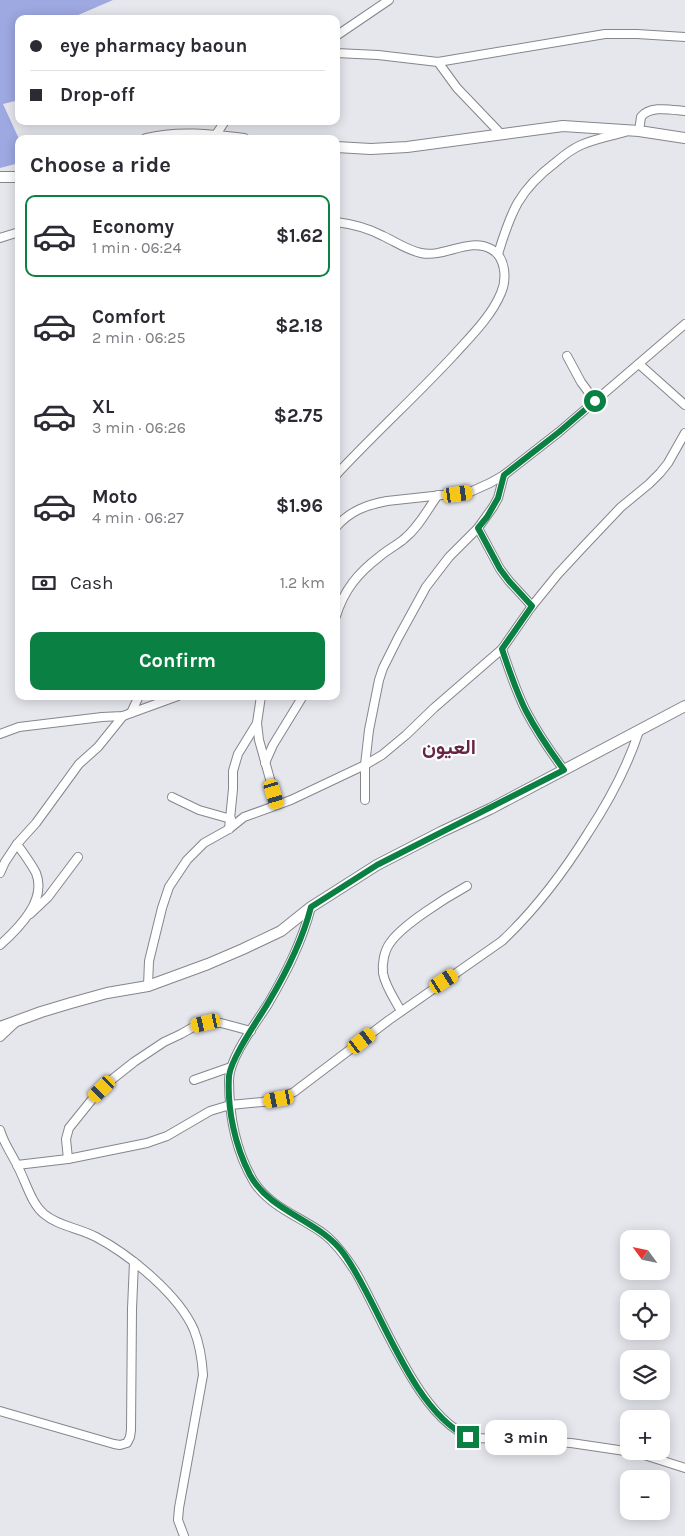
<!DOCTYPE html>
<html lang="en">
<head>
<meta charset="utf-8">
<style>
  :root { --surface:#fff; --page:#f7f7f7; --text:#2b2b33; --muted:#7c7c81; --line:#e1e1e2; --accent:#0b8043 }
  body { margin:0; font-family:Karla,Vazirmatn,sans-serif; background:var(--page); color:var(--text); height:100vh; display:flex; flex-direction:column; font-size:19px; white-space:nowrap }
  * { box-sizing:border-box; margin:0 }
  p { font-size:16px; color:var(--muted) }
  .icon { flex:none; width:28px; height:28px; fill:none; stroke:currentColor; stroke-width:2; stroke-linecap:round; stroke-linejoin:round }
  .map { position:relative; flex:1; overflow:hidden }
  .panel { position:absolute; left:15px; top:135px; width:325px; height:565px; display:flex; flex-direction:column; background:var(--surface); border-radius:10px; box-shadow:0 2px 12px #0003 }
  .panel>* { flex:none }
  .guide { position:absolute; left:15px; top:15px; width:325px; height:110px; border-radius:10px; box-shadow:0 2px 12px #0003; display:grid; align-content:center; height:110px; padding:0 15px; background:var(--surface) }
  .needle { width:32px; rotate:303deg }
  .controls { position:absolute; left:620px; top:1230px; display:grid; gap:10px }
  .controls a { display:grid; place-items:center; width:50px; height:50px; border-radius:10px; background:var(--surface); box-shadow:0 2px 12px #0003; font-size:25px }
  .end { position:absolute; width:22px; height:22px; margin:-11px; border:6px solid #0b8043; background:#fff; box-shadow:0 0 0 2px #fff }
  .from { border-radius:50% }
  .bubble { position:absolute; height:35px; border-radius:10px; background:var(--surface); box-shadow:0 2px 12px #0003; font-size:16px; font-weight:700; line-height:35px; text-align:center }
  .car { position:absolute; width:15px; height:30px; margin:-15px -8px; border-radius:6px; box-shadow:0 0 4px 1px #0007; background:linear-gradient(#f5c518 24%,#345 0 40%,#f5c518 0 76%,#345 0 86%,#f5c518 0) }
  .guide b { display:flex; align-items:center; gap:18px; height:48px; font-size:19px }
  .guide b+b { border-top:1px solid var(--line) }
  .guide i { width:12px; height:12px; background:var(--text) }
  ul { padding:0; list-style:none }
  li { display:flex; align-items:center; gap:15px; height:82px; margin:0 10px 8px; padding:0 5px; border:2px solid transparent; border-radius:10px }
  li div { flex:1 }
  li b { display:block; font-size:19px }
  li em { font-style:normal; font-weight:700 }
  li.selected { border-color:var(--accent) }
  li>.icon { width:45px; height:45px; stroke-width:1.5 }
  h2 { padding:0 15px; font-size:22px; line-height:60px }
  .pay { display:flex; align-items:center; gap:12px; height:55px; padding:0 15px; font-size:19px }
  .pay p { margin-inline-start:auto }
  .cta { display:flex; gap:10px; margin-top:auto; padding:10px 15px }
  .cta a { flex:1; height:58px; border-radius:10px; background:var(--accent); color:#fff; font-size:20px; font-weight:700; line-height:58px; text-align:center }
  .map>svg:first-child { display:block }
</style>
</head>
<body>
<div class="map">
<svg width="685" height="1536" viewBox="0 0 685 1536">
  <rect width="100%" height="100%" fill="#e5e7ed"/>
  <polygon fill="#9ea8e1" points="0,0 113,0 69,19 19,19 19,100 3,104 19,139 19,163 0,168"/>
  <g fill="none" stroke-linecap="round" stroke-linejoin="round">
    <defs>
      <g id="street">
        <polyline points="336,36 389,0"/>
        <polyline points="336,53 378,55 438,62 605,34 637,34 685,37"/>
        <polyline points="438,62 457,88 501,134"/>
        <path d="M639,131L641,117C650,105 672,110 685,111"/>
        <polyline points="215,136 225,121"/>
        <path d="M336,222C353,224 368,228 383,236C396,242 407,250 421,253C445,258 469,237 491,249C506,257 507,279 501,293C491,317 470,337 453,356C415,397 374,434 336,475"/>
        <polyline points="0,238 19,232"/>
        <path d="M498,254C511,211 519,190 556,162C563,156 572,149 581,145C595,139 611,136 625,132"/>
        <polyline points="567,356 581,382 595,401"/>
        <polyline points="639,364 685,405"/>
        <path d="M336,527C350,511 366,505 387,501L470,492L490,483L504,475L559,432L685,324"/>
        <polyline points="478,528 500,569 509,581 532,606"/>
        <path d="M336,616C344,590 358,573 379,557C387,550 397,545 404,539C419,527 427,510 438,495"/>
        <path d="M502,649C509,670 516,691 526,711C537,732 550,751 564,770"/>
        <polyline points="131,713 139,696"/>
        <polyline points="257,723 259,740 277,804"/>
        <polyline points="0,734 19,727 102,717 123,716 178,696"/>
        <polyline points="265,763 273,745 303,696"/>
        <polyline points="172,797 199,810 231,819"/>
        <polyline points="365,800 365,765 369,730 379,680 383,668 398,638 426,587 449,557 478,528 493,507 498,498 504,475"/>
        <polyline points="229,829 233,789 233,771 238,754 257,723 261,696"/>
        <polyline points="0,873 5,862 17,844 36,823 79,764 98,747 123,716"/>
        <path d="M311,907C302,942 286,973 268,1004C256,1023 229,1058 229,1080C229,1116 236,1152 254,1182C270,1207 301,1217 324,1234C337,1244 346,1257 355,1271C381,1314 423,1430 477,1438L571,1443L605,1448L638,1453L685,1468"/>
        <polyline points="30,914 48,897 78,857"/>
        <path d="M0,945C19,928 47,900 36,873C31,863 23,853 17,844"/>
        <polyline points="148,986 149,961 162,908 169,887 187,860 204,843 229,829 244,817 291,800 365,765 382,755 406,735 434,708 502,649 532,606 558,574 584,546 621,507 649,484 660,473 668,463 685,433"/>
        <path d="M401,1011C395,1000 385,986 383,973C382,964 384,951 390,943C402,925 447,897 467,886"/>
        <polyline points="0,1037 15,1023"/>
        <polyline points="194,1080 231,1067"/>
        <path d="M0,1130C4,1144 12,1154 18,1167C26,1182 31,1203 44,1214C58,1226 79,1228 96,1237C130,1255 179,1295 194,1330C200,1345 202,1359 203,1375L179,1508L178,1520L184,1536"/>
        <polyline points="68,1159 66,1139 69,1128 94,1097 110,1081 134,1062 164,1042 181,1034 195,1026 206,1023 221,1023 251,1031"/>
        <path d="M17,1165L68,1159L147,1143L167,1136L210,1111L230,1105L262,1102L279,1099L294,1092L389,1020L502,941C536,909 563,873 588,833C609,801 627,768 639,731"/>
        <polyline points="0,1411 114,1444 120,1445 127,1443 130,1437 131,1430 132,1309 134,1262"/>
      </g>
      <g id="secondary">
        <path d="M146,139C178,131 212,135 244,139"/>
        <polyline points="336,147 371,149 407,147 563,126 639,131 685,138"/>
        <polyline points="0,177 19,177"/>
        <polyline points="0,1027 41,1012 71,1003 107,993 148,986 208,964 243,949 281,931 311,907 377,865 441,832 490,809 685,706"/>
      </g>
    </defs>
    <use href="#street" stroke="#85868c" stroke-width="10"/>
    <use href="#secondary" stroke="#85868c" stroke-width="12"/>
    <use href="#street" stroke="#fff" stroke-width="8"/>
    <use href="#secondary" stroke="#fff" stroke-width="10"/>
  </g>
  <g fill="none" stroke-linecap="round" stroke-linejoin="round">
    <path stroke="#0b8043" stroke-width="6" d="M468,1437C410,1409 381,1306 344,1254C320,1220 271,1213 250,1175C235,1146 227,1109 229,1076C231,1058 258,1020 268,1003C286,973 302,942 311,907L377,865L564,770C550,751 537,732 526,711C516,691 509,670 502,649L532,606L509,581L500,569L478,528L487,517L498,498L504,475L559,432L595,401"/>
  </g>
  <g text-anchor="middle" stroke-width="4" stroke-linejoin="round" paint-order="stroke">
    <g font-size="20" font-weight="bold" fill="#662543" stroke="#fff">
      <text x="449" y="754">العيون</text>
    </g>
  </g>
</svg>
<div class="controls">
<a><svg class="needle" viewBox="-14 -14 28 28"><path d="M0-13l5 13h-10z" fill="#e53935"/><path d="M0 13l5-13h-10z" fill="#7c7c81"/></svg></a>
<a><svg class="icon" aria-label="locate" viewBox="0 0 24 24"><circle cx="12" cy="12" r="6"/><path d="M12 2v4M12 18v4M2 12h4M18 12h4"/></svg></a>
<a><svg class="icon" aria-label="layers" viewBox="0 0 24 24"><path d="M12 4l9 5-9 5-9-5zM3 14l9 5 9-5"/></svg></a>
<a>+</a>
<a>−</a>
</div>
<i class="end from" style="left:595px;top:401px"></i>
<i class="end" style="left:468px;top:1437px"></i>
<div class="bubble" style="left:485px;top:1420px;width:82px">3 min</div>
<i class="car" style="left:458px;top:494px;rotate:82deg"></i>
<i class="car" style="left:274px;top:794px;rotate:163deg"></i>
<i class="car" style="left:444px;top:981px;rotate:57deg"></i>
<i class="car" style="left:206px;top:1023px;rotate:257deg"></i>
<i class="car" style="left:362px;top:1041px;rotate:52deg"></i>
<i class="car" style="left:102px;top:1089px;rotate:225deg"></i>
<i class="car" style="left:279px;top:1099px;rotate:259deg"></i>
<div class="guide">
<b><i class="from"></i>eye pharmacy baoun</b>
<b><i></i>Drop-off</b>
</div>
<section class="panel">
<h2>Choose a ride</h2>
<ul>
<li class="selected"><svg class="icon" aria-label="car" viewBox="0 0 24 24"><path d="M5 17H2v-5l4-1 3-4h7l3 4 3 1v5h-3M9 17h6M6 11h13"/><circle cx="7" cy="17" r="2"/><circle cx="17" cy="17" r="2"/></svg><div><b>Economy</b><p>1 min · 06:24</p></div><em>$1.62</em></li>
<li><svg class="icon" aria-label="car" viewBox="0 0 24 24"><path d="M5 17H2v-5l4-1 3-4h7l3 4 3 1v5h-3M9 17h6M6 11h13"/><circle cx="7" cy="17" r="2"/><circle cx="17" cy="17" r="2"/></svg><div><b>Comfort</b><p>2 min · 06:25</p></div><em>$2.18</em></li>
<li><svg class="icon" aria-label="car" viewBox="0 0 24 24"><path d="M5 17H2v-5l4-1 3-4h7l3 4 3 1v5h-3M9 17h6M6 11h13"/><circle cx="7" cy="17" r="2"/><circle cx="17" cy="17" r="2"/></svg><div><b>XL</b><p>3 min · 06:26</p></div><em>$2.75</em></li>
<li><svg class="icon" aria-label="car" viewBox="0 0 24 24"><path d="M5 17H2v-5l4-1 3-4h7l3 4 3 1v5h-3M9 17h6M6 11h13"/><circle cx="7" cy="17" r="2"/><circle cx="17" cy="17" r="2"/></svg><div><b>Moto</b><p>4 min · 06:27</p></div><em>$1.96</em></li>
</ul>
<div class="pay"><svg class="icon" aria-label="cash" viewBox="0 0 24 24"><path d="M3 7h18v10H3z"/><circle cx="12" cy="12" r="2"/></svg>Cash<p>1.2 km</p></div>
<div class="cta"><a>Confirm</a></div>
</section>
</div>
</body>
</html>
